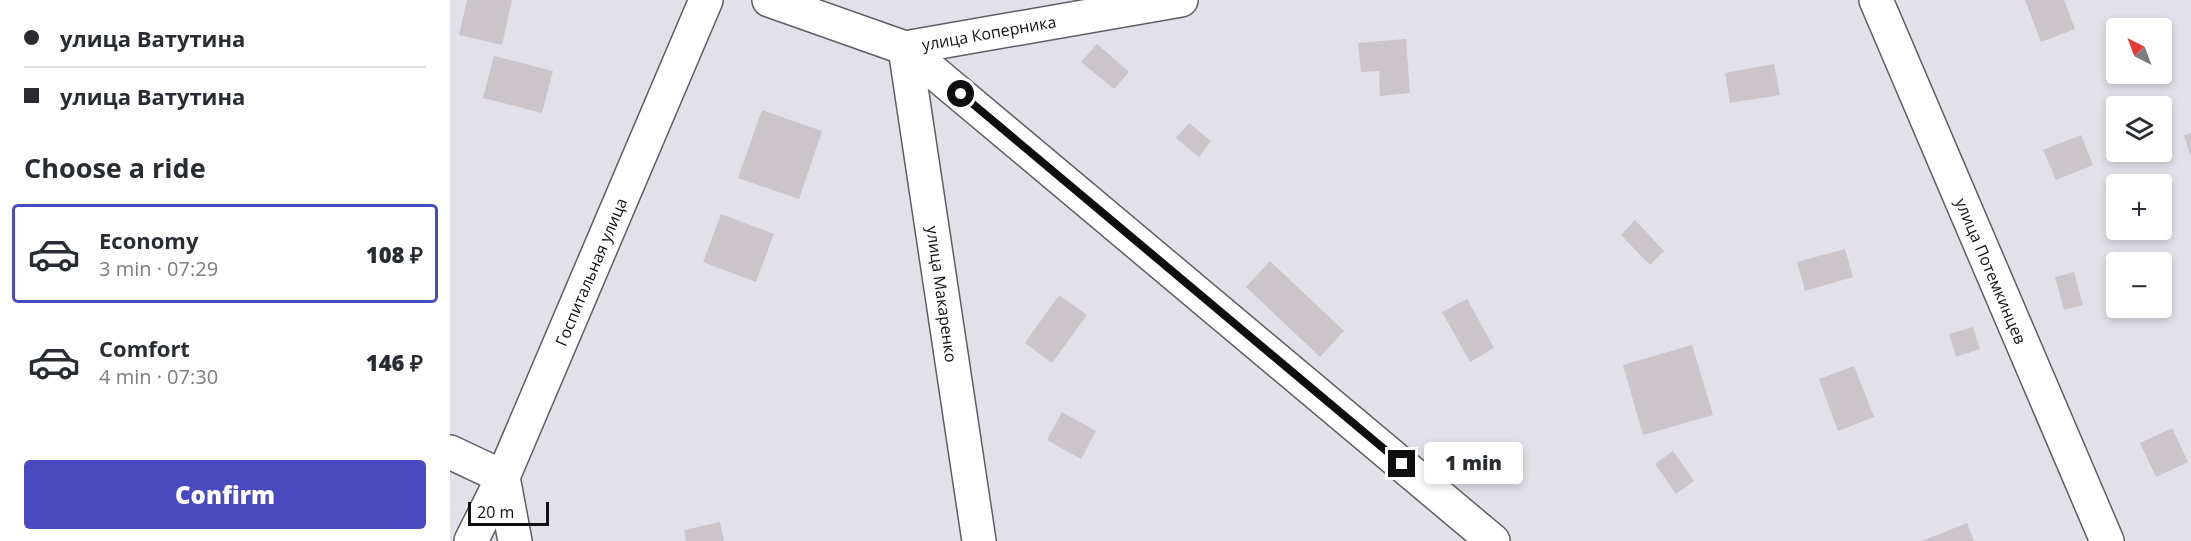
<!DOCTYPE html>
<html lang="en">
<head>
<meta charset="utf-8">
<style>
  :root { --surface:#fff; --page:#f7f7f7; --text:#2b2b33; --muted:#7c7c81; --line:#e1e1e2; --accent:#494ac0 }
  body { margin:0; font-family:"Open Sans",sans-serif; background:var(--page); color:var(--text); height:100vh; display:flex; flex-direction:column; font-size:22px; white-space:nowrap }
  * { box-sizing:border-box; margin:0 }
  p { font-size:20px; color:var(--muted) }
  .icon { flex:none; width:33px; height:33px; fill:none; stroke:currentColor; stroke-width:2; stroke-linecap:round; stroke-linejoin:round }
  .map { position:relative; flex:1; overflow:hidden }
  .details { display:flex; flex-direction:column; background:var(--surface); width:450px }
  .details>* { flex:none }
  .hud { display:grid; align-content:center; height:132px; padding:0 24px; background:var(--surface) }
  .needle { width:39px; rotate:318deg }
  .controls { position:absolute; left:1656px; top:18px; display:grid; gap:12px }
  .controls a { display:grid; place-items:center; width:66px; height:66px; border-radius:6px; background:var(--surface); box-shadow:0 3px 9px #0003; font-size:30px }
  .scale { position:absolute; left:18px; bottom:15px; width:81px; box-sizing:border-box; padding-left:6px; border:3px solid #0f0f11; border-top:0; font-size:16px; line-height:21px; white-space:nowrap; color:#0f0f11; -webkit-text-stroke:4px #fff; paint-order:stroke }
  .end { position:absolute; width:27px; height:27px; margin:-14px; border:8px solid #0f0f11; background:#fff; box-shadow:0 0 0 3px #fff }
  .from { border-radius:50% }
  .bubble { position:absolute; height:42px; border-radius:6px; background:var(--surface); box-shadow:0 3px 9px #0003; font-size:20px; font-weight:800; line-height:42px; text-align:center }
  .hud b { display:flex; align-items:center; gap:21px; height:57px; font-size:22px }
  .hud b+b { border-top:2px solid var(--line) }
  .hud i { width:15px; height:15px; background:var(--text) }
  ul { padding:0; list-style:none }
  li { display:flex; align-items:center; gap:18px; height:99px; margin:0 12px 9px; padding:0 12px; border:3px solid transparent; border-radius:6px }
  li div { flex:1 }
  li b { display:block; font-size:22px }
  li em { font-style:normal; font-weight:800 }
  li.current { border-color:var(--accent) }
  li>.icon { width:54px; height:54px; stroke-width:1.5 }
  h2 { padding:0 24px; font-size:27px; line-height:72px }
  .action { display:flex; gap:12px; margin-top:auto; padding:12px 24px }
  .action a { flex:1; height:69px; border-radius:6px; background:var(--accent); color:#fff; font-size:24px; font-weight:800; line-height:69px; text-align:center }
  main { display:flex; flex:1; min-height:0 }
  .map>svg:first-child { display:block }
</style>
</head>
<body>
<main>
<section class="details">
<div class="hud">
<b><i class="from"></i>улица Ватутина</b>
<b><i></i>улица Ватутина</b>
</div>
<h2>Choose a ride</h2>
<ul>
<li class="current"><svg class="icon" aria-label="car" viewBox="0 0 24 24"><path d="M5 17H2v-5l4-1 3-4h7l3 4 3 1v5h-3M9 17h6M6 11h13"/><circle cx="7" cy="17" r="2"/><circle cx="17" cy="17" r="2"/></svg><div><b>Economy</b><p>3 min · 07:29</p></div><em>108 ₽</em></li>
<li><svg class="icon" aria-label="car" viewBox="0 0 24 24"><path d="M5 17H2v-5l4-1 3-4h7l3 4 3 1v5h-3M9 17h6M6 11h13"/><circle cx="7" cy="17" r="2"/><circle cx="17" cy="17" r="2"/></svg><div><b>Comfort</b><p>4 min · 07:30</p></div><em>146 ₽</em></li>
</ul>
<div class="action"><a>Confirm</a></div>
</section>
<div class="map">
<svg width="1741" height="541" viewBox="0 0 1741 541">
  <rect width="100%" height="100%" fill="#e2e1e9"/>
  <g fill="#cbc4c8">
    <polygon points="17,0 62,0 52,45 9,35"/>
    <polygon points="1575,0 1614,0 1625,29 1591,42"/>
    <polygon points="956,39 960,93 930,96 929,71 911,72 908,43"/>
    <polygon points="647,44 679,72 664,89 631,62"/>
    <polygon points="44,56 103,71 92,113 33,98"/>
    <polygon points="1324,64 1330,95 1280,103 1275,73"/>
    <polygon points="312,110 372,131 349,199 288,178"/>
    <polygon points="739,123 761,141 749,157 726,138"/>
    <polygon points="1741,133 1741,155 1740,155 1734,135"/>
    <polygon points="1631,135 1643,165 1606,180 1593,150"/>
    <polygon points="271,214 324,234 306,282 253,262"/>
    <polygon points="1185,220 1214,251 1200,265 1171,235"/>
    <polygon points="1395,249 1403,277 1355,291 1347,262"/>
    <polygon points="820,261 894,331 870,357 796,287"/>
    <polygon points="1624,272 1633,305 1614,310 1605,277"/>
    <polygon points="609,295 637,315 602,363 575,343"/>
    <polygon points="1017,299 1044,348 1020,362 992,312"/>
    <polygon points="1523,327 1530,349 1506,357 1499,334"/>
    <polygon points="1242,345 1263,415 1193,435 1173,365"/>
    <polygon points="1404,366 1424,417 1388,431 1369,379"/>
    <polygon points="612,412 646,431 631,459 597,440"/>
    <polygon points="1722,428 1738,462 1706,477 1690,443"/>
    <polygon points="1223,451 1244,481 1226,494 1205,464"/>
    <polygon points="270,522 274,541 236,541 234,530"/>
    <polygon points="1517,523 1524,541 1472,541"/>
  </g>
  <g fill="none" stroke-linecap="round" stroke-linejoin="round">
    <defs>
      <g id="minor">
        <polyline points="319,0 455,48 731,0"/>
        <polyline points="1426,0 1657,541"/>
        <polyline points="455,48 1043,541"/>
        <polyline points="455,48 529,541"/>
        <polyline points="0,452 53,477 65,541"/>
        <polyline points="21,541 53,477 256,0"/>
      </g>
    </defs>
    <use href="#minor" stroke="#5e5d64" stroke-width="36"/>
    <use href="#minor" stroke="#fff" stroke-width="33"/>
  </g>
  <g fill="none" stroke-linecap="round" stroke-linejoin="round">
    <polyline stroke="#0f0f11" stroke-width="8" points="511,94 952,464"/>
  </g>
  <g text-anchor="middle" stroke-width="6" stroke-linejoin="round" paint-order="stroke">
    <g font-size="16" fill="#0f0f11" stroke="#fff">
      <text transform="translate(539 33) rotate(-10)" y="6">улица Коперника</text>
      <text transform="translate(1541 271) rotate(67)" y="6">улица Потемкинцев</text>
      <text transform="translate(141 272) rotate(-67)" y="6">Госпитальная улица</text>
      <text transform="translate(492 294) rotate(82)" y="6">улица Макаренко</text>
    </g>
  </g>
</svg>
<div class="controls">
<a><svg class="needle" viewBox="-14 -14 28 28"><path d="M0-13l5 13h-10z" fill="#e53935"/><path d="M0 13l5-13h-10z" fill="#7c7c81"/></svg></a>
<a><svg class="icon" aria-label="layers" viewBox="0 0 24 24"><path d="M12 4l9 5-9 5-9-5zM3 14l9 5 9-5"/></svg></a>
<a>+</a>
<a>−</a>
</div>
<div class="scale">20 m</div>
<i class="end from" style="left:511px;top:94px"></i>
<i class="end" style="left:952px;top:464px"></i>
<div class="bubble" style="left:974px;top:442px;width:99px">1 min</div>
</div>
</main>
</body>
</html>
